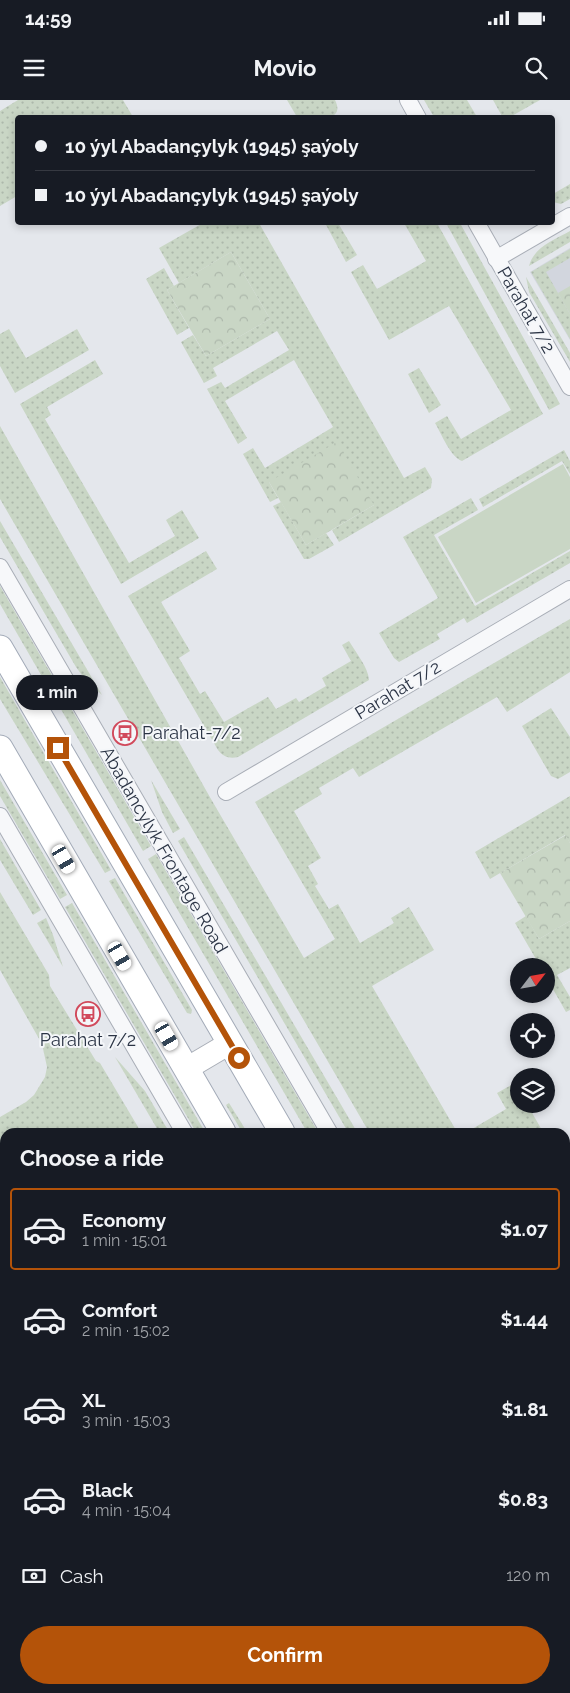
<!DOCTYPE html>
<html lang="en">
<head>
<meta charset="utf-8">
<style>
  :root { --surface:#171b24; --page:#20242c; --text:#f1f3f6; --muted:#9ea1a6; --line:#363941; --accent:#b45309 }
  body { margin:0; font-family:Raleway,sans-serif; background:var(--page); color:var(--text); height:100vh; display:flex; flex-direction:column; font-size:19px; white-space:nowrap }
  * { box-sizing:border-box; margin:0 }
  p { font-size:16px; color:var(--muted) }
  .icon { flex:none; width:28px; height:28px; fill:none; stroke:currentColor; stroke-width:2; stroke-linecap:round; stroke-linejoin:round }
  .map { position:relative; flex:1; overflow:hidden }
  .details { position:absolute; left:0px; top:1028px; width:570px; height:566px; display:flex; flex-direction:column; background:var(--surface); border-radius:15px 15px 0 0; box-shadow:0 2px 8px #0003 }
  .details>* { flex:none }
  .banner { position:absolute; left:15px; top:15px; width:540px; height:110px; border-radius:5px; box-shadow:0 2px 8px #0003; display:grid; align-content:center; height:110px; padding:0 20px; background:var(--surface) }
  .needle { width:32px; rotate:59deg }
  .tools { position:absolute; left:510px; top:858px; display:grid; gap:10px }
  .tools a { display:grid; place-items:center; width:45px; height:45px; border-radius:50%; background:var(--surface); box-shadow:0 2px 8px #0003; font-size:25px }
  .end { position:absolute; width:22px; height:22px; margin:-11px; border:6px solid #b45309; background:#fff; box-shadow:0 0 0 2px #fff }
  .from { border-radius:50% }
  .bubble { position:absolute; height:35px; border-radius:18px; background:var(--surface); box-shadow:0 2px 8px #0003; font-size:16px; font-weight:700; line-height:35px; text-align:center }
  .car { position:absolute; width:15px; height:30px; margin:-15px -8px; border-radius:6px; box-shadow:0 0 4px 1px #0007; background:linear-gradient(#fff 24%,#345 0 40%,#fff 0 76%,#345 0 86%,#fff 0) }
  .banner b { display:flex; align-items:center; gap:18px; height:48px; font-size:19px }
  .banner b+b { border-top:1px solid var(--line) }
  .banner i { width:12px; height:12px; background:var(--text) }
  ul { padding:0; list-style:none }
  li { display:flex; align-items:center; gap:15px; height:82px; margin:0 10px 8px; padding:0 10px; border:2px solid transparent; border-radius:5px }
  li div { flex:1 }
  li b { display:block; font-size:19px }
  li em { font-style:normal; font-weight:700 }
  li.selected { border-color:var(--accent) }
  li>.icon { width:45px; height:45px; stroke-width:1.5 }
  h2 { padding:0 20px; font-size:22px; line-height:60px }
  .pay { display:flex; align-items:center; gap:12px; height:55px; padding:0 20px; font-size:19px }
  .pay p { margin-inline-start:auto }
  .button { display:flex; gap:10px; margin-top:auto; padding:10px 20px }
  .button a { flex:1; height:58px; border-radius:30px; background:var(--accent); color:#fff; font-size:20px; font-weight:700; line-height:58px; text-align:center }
  .status { display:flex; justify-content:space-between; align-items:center; height:35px; padding:0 25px; background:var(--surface); direction:ltr }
  .status svg { height:14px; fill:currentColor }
  header { display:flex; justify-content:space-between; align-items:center; height:65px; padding:0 20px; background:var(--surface); font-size:22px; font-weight:700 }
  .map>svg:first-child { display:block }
</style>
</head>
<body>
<div class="status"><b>14:59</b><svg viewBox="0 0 49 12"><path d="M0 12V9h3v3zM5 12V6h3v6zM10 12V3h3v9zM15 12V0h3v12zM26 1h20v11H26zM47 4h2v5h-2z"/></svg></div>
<header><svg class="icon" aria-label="menu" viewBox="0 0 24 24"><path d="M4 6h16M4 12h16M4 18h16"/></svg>Movio<svg class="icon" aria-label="search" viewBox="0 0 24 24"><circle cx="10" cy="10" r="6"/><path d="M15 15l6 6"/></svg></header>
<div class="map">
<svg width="570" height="1593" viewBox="0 0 570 1593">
  <defs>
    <pattern id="grass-dots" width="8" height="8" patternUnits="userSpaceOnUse" patternTransform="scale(1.25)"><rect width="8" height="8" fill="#c9d6c5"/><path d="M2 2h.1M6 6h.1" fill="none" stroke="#adb8ab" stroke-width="1.8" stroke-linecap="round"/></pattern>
    <pattern id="park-crowns" width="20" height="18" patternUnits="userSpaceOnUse" patternTransform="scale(1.25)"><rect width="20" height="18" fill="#c9d6c5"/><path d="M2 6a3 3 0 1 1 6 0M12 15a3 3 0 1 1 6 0" fill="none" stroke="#adb8ab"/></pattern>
  </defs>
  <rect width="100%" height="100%" fill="#e4e7ec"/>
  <polygon fill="#d2d6de" points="570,148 570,240 530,172"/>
  <g fill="url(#grass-dots)">
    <polygon points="18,0 123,0 133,17 18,18 17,96 0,106 0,11"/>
    <path d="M287,0H335C347,24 311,18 297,17Z"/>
    <polygon points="424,0 467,0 477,17 434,17"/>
    <polygon points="493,0 540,0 510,17 503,18"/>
    <polygon points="570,84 570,99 561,104 553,102 553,94"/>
    <polygon points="203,123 259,123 404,378 425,367 432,379 431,388 339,442 332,430 374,405 269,382 278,398 270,402 243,354 253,348 265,368 333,327 294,260 225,301 247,338 238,344 207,289 221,282 225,288 289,250 277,231 213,268 217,276 204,283 181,242 193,235 206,256 270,219 231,152 179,183 159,148"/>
    <polygon points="325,123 338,123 357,155 346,162"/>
    <path d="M404,123H437L543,314L462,361C450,356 442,335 435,323L447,316L461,339L511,310L449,206L389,240L351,172L363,165L377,189L426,161Z"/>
    <polygon points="446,123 460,123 560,304 549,310"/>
    <path d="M570,131V142L529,166C534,147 554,140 570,131Z"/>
    <polygon points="570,149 570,158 546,172 570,214 570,239 531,172"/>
    <polygon points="164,168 174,186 167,190 189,228 177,235 146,179"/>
    <polygon points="526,177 570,253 570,262 529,192"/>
    <polygon points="9,229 26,258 77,229 89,250 15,293 0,266 0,234"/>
    <polygon points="95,260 103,274 47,307 51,315 45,319 129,463 175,436 166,420 182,410 199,438 121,484 20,304"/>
    <polygon points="419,268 441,305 429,313 408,274"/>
    <polygon points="0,326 211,699 304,858 335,839 255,702 570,519 570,572 507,612 497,597 359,677 353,668 319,688 322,694 294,711 321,758 308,766 318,784 315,786 329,809 338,804 360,843 394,823 391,818 409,807 434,850 372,886 457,1032 369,1032 0,399"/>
    <polygon points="564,350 570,361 570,374 562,361 483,407 479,399"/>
    <polygon points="471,398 478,410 434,435 475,506 570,451 570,463 467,523 464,518 437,534 440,539 399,562 394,558 379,533 438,498 403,437"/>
    <polygon points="281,402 306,445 326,433 334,445 309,459 304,459 273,406"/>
    <polygon points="0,421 102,595 84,578 76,567 0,437"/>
    <path d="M206,451L217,469L161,502L190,551L179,558L200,594L205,591L224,622L268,597L276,609L296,598L299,602L326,586L322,578L351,561L342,545L349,541C356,553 368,567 369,580L238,657C230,659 223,657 218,650L128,496Z"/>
    <polygon points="0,486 151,746 143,751 0,504"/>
    <polygon points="0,577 111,770 105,773 0,599"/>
    <polygon points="551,608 570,637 570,672 558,679 551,676 522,626"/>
    <polygon points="0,680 67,795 60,799 0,696"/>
    <polygon points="151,680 180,729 173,733 162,712"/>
    <polygon points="570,696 570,743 565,735 490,779 475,752"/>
    <polygon points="184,737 357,1032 348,1032 178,741"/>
    <polygon points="0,739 41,810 33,815 0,760"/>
    <polygon points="156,754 318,1032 307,1032 148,759"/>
    <polygon points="115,778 192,910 191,914 187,913 109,781"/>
    <polygon points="0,792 49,875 50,886 96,961 100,963 141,1032 5,1032 5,1589 467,1589 469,1593 0,1593 0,1017 26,1002 34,995 45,977 47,967 42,944 0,870"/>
    <polygon points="72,803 205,1032 196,1032 65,807"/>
    <polygon points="526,816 539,839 570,821 570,868 557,875 570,897 570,910 566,912 546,877 546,866 540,866 515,823"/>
    <polygon points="46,818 53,835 63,867 37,823"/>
    <polygon points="115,957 145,991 169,1032 159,1032"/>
    <polygon points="515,983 519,990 519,1004 527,1004 543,1032 467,1032 506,1009 497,993"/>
    <polygon points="229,1003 247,1032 242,1032 226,1005"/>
    <polygon points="570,1186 570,1378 565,1370 565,1189"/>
    <polygon points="565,1563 570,1571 570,1593 567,1593 565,1589"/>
  </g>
  <g fill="url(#park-crowns)">
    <polygon points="231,152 270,219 206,256 167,190"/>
    <polygon points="570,186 570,214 558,193"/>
    <polygon points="337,342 374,405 306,445 269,382"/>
    <polygon points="566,735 570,743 570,821 539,839 500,773"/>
  </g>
  <polygon fill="#c9d6c5" points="563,364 570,377 570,449 476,503 438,437"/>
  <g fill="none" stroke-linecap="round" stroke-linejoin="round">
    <defs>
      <g id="street">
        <polyline points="408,0 418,18"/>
        <polyline points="476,122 570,287"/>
        <polyline points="496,159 570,116"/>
        <polyline points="0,467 329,1032"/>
        <polyline points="226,692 570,489"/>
        <polyline points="0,716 184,1032"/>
        <polyline points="565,1439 570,1447"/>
        <polyline points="508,1589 510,1593"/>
      </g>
      <polyline id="secondary" points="186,969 230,943"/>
      <g id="primary">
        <polyline points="0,548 282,1032"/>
        <polyline points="0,648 223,1032"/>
        <polyline points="565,1520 570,1529"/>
        <polyline points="547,1589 549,1593"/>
      </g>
    </defs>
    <use href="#street" stroke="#a9aeb7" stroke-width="18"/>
    <use href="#secondary" stroke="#a9aeb7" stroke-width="24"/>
    <use href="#primary" stroke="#a3abb8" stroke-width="27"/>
    <use href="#street" stroke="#f7f8fa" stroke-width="16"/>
    <use href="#secondary" stroke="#fff" stroke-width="22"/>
    <use href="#primary" stroke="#fff" stroke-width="25"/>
  </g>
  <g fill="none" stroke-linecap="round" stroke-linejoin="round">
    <polyline stroke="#b45309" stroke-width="6" points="58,648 239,958"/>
  </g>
  <defs>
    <symbol id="bus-ring" viewBox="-11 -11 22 22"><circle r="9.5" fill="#f4f6f9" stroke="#d1495b" stroke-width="1.5"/><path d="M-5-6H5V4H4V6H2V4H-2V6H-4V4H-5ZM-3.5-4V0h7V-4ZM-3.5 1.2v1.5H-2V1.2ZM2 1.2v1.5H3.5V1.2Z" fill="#d1495b"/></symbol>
  </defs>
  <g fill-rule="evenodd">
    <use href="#bus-ring" x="111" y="619" width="28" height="28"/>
    <use href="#bus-ring" x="74" y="900" width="28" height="28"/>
  </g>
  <g text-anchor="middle" stroke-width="4" stroke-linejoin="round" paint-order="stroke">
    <g font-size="18" fill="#2b3445" stroke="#f4f6f9">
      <text transform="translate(526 210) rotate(60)" y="6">Parahat 7/2</text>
      <text transform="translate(398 590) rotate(-31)" y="6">Parahat 7/2</text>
      <text transform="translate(164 750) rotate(60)" y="6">Abadancylyk Frontage Road</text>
    </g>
    <g font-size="18" fill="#2b3445" stroke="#f4f6f9" text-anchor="start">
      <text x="142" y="639">Parahat-7/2</text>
      <text x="88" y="946" text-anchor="middle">Parahat 7/2</text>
    </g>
  </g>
</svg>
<div class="tools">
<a><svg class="needle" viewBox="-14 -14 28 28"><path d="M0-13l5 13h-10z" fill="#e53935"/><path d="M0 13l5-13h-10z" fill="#9ea1a6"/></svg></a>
<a><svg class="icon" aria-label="locate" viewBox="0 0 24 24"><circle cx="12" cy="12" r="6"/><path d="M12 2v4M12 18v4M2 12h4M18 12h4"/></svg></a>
<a><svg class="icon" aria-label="layers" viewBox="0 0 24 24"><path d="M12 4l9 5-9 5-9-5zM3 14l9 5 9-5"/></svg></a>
</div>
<i class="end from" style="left:239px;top:958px"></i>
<i class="end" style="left:58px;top:648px"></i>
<div class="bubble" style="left:16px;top:575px;width:82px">1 min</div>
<i class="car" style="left:64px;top:759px;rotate:150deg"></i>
<i class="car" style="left:120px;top:856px;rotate:150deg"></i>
<i class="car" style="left:167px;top:936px;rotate:150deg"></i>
<div class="banner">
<b><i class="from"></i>10 ýyl Abadançylyk (1945) şaýoly</b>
<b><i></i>10 ýyl Abadançylyk (1945) şaýoly</b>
</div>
<section class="details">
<h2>Choose a ride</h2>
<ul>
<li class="selected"><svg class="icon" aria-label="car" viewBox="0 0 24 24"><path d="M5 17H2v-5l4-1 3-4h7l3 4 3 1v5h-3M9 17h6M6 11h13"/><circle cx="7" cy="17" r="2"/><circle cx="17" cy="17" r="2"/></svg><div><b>Economy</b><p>1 min · 15:01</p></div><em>$1.07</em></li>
<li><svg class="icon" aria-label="car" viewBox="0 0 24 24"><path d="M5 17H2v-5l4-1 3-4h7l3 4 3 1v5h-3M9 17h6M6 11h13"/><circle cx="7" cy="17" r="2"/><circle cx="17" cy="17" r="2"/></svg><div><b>Comfort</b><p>2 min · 15:02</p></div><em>$1.44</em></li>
<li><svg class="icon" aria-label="car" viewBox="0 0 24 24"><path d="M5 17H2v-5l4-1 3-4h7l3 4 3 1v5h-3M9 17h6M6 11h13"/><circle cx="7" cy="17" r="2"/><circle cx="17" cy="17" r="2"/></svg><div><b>XL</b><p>3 min · 15:03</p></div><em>$1.81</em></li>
<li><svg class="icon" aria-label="car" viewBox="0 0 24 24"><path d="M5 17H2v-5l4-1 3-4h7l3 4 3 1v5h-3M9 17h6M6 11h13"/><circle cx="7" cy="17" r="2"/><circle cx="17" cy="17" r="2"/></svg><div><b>Black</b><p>4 min · 15:04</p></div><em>$0.83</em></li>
</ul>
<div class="pay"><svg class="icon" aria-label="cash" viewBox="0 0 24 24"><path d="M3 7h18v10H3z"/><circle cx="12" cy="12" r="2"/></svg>Cash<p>120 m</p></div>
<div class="button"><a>Confirm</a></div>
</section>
</div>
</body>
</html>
